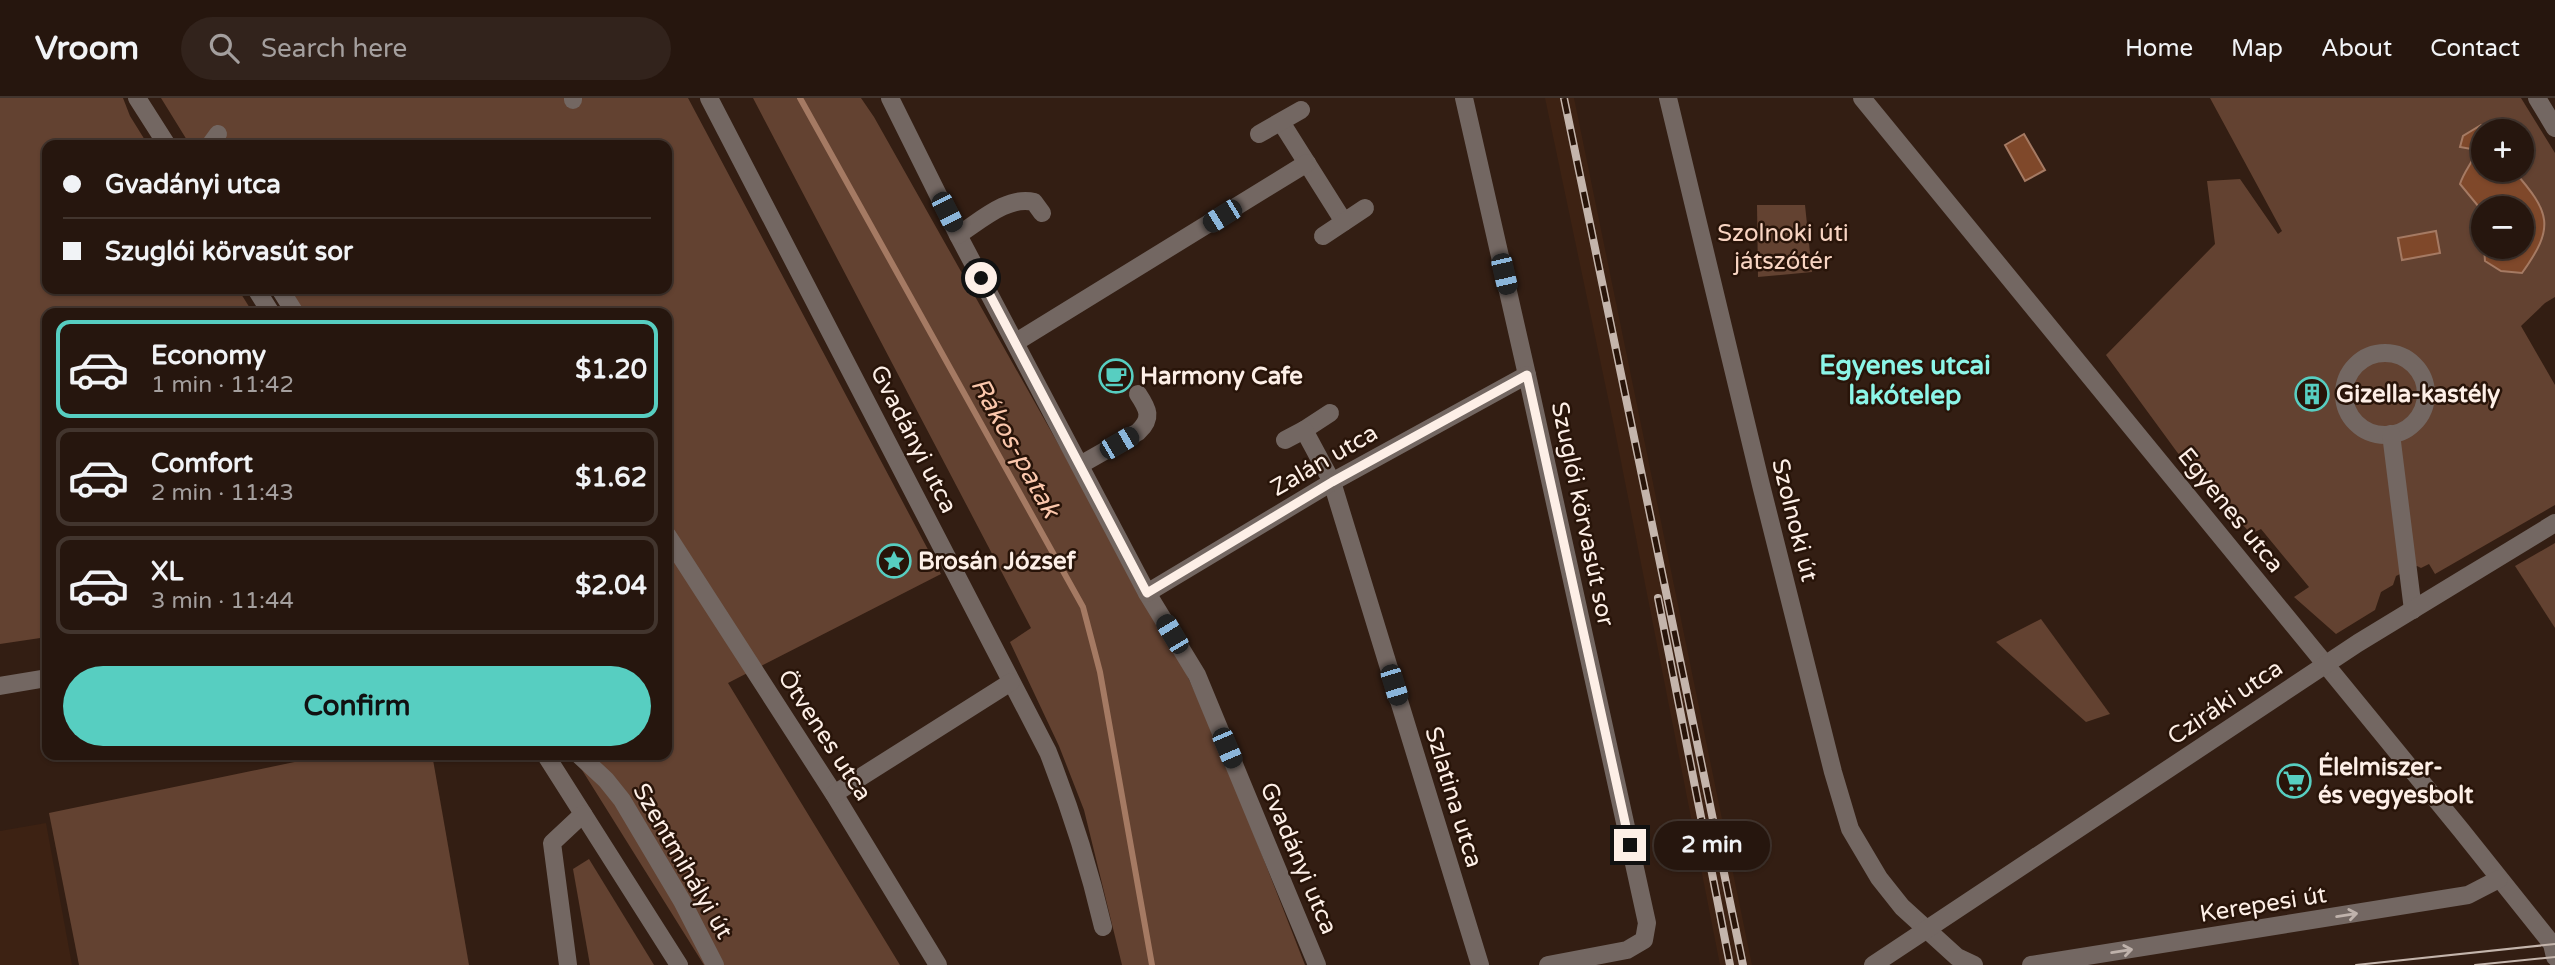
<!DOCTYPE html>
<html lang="en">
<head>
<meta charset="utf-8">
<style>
  :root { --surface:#26160e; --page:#32231c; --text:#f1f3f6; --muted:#a49f9e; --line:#42352e; --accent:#57cec1 }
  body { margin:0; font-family:"Varela Round",sans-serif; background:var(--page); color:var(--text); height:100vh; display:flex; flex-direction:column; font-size:26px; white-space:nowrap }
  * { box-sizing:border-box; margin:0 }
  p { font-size:23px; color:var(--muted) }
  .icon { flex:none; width:38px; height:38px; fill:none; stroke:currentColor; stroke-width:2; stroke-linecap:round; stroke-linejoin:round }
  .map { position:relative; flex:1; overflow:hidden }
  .details { position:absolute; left:42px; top:210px; width:630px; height:452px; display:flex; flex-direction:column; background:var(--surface); border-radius:14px; box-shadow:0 2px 5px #0004,0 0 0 2px var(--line) }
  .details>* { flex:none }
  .guide { position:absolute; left:42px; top:42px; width:630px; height:154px; border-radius:14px; box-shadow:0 2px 5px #0004,0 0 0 2px var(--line); display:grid; align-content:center; height:154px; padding:0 21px; background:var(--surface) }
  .tools { position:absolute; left:2471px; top:21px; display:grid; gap:14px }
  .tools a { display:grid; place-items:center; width:63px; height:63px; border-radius:50%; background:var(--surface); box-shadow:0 2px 5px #0004,0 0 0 2px var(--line); font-size:35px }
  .end { position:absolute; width:32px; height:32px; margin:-16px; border:9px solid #fdefe7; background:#111; box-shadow:0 0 0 4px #111 }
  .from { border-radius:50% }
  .bubble { position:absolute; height:49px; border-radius:24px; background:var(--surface); box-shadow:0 2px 5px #0004,0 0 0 2px var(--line); font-size:23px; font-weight:700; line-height:49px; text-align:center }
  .car { position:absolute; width:21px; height:42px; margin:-21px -10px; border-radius:9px; box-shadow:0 0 5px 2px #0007; background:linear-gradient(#222 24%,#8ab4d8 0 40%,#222 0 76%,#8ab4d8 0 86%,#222 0) }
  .guide b { display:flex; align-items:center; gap:24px; height:66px; font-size:26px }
  .guide b+b { border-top:2px solid var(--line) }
  .guide i { width:18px; height:18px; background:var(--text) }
  ul { padding:12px 0 0; list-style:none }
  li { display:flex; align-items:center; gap:21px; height:98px; margin:0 14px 10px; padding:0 7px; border:4px solid var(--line); border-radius:14px }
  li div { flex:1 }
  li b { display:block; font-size:26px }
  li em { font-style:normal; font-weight:700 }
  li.on { border-color:var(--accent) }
  li>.icon { width:63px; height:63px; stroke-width:1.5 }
  .cta { display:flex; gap:14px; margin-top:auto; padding:14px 21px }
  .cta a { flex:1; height:80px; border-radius:42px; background:var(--accent); color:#111; font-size:28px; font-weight:700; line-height:80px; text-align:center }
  header { display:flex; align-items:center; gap:42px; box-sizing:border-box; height:98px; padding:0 35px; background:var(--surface); border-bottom:2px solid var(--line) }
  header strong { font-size:33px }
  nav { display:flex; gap:38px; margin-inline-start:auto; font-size:24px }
  .search { width:490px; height:63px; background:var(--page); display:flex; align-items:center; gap:18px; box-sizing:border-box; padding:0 24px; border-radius:38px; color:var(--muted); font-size:26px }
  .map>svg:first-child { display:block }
</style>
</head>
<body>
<header>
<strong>Vroom</strong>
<div class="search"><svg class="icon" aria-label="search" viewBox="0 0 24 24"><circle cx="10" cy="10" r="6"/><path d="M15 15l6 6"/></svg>Search here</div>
<nav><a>Home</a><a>Map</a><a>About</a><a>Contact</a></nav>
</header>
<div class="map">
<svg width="2555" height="867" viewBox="0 0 2555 867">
  <rect width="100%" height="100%" fill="#331e13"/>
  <g fill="#3d2213">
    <polygon points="1545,0 1574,0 1752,867 1720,867 1615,333"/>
    <polygon points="46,725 72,867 0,867 0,733"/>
  </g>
  <g fill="#634231" fill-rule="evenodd">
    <polygon points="0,0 123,0 130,18 148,47 47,47 47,191 238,191 253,215 47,215 47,539 0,546"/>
    <polygon points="161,0 688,0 941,476 728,585 900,867 704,867 572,656 667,656 667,215 296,215 280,191 667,191 667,47 190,47"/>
    <polygon points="753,0 861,0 874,19 1181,564 1219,647 1305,867 1122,867 1084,712 1059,648 1010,544 1031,530"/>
    <path d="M2210,0H2521L2555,55V199L2545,205L2521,228L2555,287V407L2435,476L2429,466L2421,470L2417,468L2396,478L2393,487L2381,494L2375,512L2336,536L2294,499L2309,489L2261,431L2251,436L2177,354L2106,257L2215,146L2207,83L2240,81L2278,136L2282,133ZM2483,33H2522V72H2483ZM2483,110H2522V149H2483Z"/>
    <polygon points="1757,107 1805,107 1812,174 1758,179"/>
    <polygon points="2555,445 2555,530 2515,468"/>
    <polygon points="2041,521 2110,616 2086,624 1996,544"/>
    <polygon points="333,656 432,656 469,867 79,867 49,715"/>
    <polygon points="589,761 654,867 590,867 573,771"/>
  </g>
  <g fill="#7f482a" stroke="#a57a63" stroke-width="2">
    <path d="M2481,27L2496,33H2483V72H2513C2551,115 2555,129 2522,175L2501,173L2485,163L2484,149H2522V110H2483V114L2460,86C2464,73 2473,64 2477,52L2460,49L2463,38Z"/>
    <polygon points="2024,36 2045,72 2025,83 2005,47"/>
    <polygon points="2436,133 2440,155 2402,162 2398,140"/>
  </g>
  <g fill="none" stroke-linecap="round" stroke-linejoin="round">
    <polyline stroke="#a57a63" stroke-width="6" points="800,0 1083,509 1100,574 1152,867"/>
    <g stroke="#736762" stroke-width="18">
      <polyline points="137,0 167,47"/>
      <polyline points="573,0 573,2"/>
      <path d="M709,0L1048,654C1071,712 1089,769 1103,829"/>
      <polyline points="890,0 958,137 1147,495 1197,577 1317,867"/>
      <polyline points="1464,0 1527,277 1647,825 1644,842 1627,852 1548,867"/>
      <polyline points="1668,0 1761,387 1833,674 1850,731 1879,780 1902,809 1957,859 1974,867"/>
      <polyline points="1862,0 2461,732 2552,846 2555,859"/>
      <polyline points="2537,0 2555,30"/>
      <polyline points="1281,24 1344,124"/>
      <polyline points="1259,36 1301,12"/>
      <polyline points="210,47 218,36"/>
      <path d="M958,137C979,124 1008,97 1034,104L1042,115"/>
      <polyline points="1323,138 1365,110"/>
      <polyline points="256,191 271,215"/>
      <polyline points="280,191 295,215"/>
      <polyline points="1016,244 1307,65"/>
      <circle cx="2385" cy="296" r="41"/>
      <polyline points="1304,332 1330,315"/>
      <polyline points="2391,336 2413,512"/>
      <polyline points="1285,342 1304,332 1332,384 1480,867"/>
      <path d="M1080,367L1138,334C1153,320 1148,311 1138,296"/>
      <polyline points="667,437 834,696 938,867"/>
      <polyline points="1147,495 1332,384 1527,277"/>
      <polyline points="0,588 47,580"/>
      <polyline points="545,656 679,867"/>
      <polyline points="578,656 606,682 622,702 682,803 715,867"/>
      <polyline points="834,696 1011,584"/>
      <polyline points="568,867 552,745 583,716"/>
      <polyline points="1873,867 2358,545 2555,425"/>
      <polyline points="2031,867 2468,797 2499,781"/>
    </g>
    <g stroke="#c4b5ac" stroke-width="2">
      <polyline points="2356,867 2555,846"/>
      <polyline points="2475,867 2555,859"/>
    </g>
    <defs>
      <g id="rail">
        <polyline points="1564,0 1743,867"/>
        <polyline points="1658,500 1730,867"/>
      </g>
    </defs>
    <use href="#rail" stroke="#c4b5ac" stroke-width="8"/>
    <use href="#rail" stroke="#281409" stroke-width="5" stroke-dasharray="16" stroke-linecap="butt"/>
  </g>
  <defs><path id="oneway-shaft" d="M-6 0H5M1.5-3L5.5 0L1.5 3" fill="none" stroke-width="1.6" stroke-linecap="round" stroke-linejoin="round" transform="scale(1.75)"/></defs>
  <g stroke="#bfb2ab">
    <use href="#oneway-shaft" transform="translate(2347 817) rotate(-9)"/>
    <use href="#oneway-shaft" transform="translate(2122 853) rotate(-9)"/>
  </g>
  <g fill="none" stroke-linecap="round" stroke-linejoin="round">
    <polyline stroke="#fdefe7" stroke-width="9" points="981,180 1147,495 1332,384 1527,277 1630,747"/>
  </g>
  <defs>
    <symbol id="cafe-ring" viewBox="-11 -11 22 22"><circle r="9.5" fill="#281409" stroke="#57cec1" stroke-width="1.5"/><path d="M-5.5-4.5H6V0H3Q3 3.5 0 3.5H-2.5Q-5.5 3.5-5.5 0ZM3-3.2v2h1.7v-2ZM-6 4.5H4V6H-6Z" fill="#57cec1"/></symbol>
    <symbol id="building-ring" viewBox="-11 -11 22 22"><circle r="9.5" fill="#281409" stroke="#57cec1" stroke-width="1.5"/><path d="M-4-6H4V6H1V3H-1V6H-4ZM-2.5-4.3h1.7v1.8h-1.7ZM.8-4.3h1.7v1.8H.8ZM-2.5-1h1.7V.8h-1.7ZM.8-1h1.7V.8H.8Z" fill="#57cec1"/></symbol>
    <symbol id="sight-ring" viewBox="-11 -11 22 22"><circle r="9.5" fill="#281409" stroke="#57cec1" stroke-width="1.5"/><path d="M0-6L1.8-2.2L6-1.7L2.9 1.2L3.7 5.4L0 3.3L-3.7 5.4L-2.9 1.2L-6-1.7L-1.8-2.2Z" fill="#57cec1"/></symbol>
    <symbol id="supermarket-ring" viewBox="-11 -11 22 22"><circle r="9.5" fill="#281409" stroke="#57cec1" stroke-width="1.5"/><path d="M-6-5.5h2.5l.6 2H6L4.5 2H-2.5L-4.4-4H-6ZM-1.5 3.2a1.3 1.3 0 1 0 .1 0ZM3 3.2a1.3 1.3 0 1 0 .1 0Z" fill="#57cec1"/></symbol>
  </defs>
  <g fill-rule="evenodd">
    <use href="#cafe-ring" x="1097" y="259" width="38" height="38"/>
    <use href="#building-ring" x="2293" y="277" width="38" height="38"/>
    <use href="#sight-ring" x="875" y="444" width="38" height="38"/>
    <use href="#supermarket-ring" x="2275" y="664" width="38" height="38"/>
  </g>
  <g text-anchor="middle" stroke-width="5" stroke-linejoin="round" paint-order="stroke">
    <g font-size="24" fill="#f8d4c2" stroke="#281409">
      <text x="1783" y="143">Szolnoki úti<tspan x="1783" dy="28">játszótér</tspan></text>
    </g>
    <g font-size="24" font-weight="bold" fill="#fdefe7" stroke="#281409" text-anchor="start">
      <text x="1140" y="286">Harmony Cafe</text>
      <text x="2336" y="304">Gizella-kastély</text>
      <text x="918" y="471">Brosán József</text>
      <text x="2318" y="677">Élelmiszer-<tspan x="2318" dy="28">és vegyesbolt</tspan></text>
    </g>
    <g font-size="24" fill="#fdefe7" stroke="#281409">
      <text transform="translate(914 341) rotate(63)" y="8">Gvadányi utca</text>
      <text transform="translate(1324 362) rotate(-30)" y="8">Zalán utca</text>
      <text transform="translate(2231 412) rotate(51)" y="8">Egyenes utca</text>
      <text transform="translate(1583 416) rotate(78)" y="8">Szuglói körvasút sor</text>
      <text transform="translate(1795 422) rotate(76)" y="8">Szolnoki út</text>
      <text transform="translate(2225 604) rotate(-34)" y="8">Cziráki utca</text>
      <text transform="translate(825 637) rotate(57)" y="8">Ötvenes utca</text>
      <text transform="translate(1454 699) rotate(73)" y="8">Szlatina utca</text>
      <text transform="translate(1299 760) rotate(67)" y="8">Gvadányi utca</text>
      <text transform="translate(683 763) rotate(60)" y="8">Szentmihályi út</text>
      <text transform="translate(2263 806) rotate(-9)" y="8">Kerepesi út</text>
    </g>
    <g font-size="26" font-weight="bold" fill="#8cf5e8" stroke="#281409">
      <text x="1905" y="276">Egyenes utcai<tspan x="1905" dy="30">lakótelep</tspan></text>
    </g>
    <g font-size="26" font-style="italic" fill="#fbc7ac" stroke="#281409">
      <text transform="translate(1016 349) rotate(61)" y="9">Rákos-patak</text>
    </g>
  </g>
</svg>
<div class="tools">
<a>+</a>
<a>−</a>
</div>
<i class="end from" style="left:981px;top:180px"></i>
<i class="end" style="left:1630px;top:747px"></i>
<div class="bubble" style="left:1654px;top:723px;width:116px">2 min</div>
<i class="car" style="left:947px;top:114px;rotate:153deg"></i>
<i class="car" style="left:1222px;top:118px;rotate:238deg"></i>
<i class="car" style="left:1504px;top:176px;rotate:167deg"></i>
<i class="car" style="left:1119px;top:345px;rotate:60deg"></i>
<i class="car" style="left:1172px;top:536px;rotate:329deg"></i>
<i class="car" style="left:1394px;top:587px;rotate:163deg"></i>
<i class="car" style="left:1227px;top:650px;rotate:157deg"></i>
<div class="guide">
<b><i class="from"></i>Gvadányi utca</b>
<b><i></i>Szuglói körvasút sor</b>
</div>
<section class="details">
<ul>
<li class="on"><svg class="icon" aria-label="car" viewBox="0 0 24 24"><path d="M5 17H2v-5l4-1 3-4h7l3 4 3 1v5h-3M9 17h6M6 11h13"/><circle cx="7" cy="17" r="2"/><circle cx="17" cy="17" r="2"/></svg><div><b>Economy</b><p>1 min · 11:42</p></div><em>$1.20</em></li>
<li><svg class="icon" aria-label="car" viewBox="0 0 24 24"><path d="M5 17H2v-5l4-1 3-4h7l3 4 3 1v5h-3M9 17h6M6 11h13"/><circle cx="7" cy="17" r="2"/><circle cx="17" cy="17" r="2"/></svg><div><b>Comfort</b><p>2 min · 11:43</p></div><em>$1.62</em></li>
<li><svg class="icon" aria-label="car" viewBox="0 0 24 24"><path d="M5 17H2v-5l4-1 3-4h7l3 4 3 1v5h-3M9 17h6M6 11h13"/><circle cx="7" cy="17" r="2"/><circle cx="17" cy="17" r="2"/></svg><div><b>XL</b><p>3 min · 11:44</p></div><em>$2.04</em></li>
</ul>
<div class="cta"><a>Confirm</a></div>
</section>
</div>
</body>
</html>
